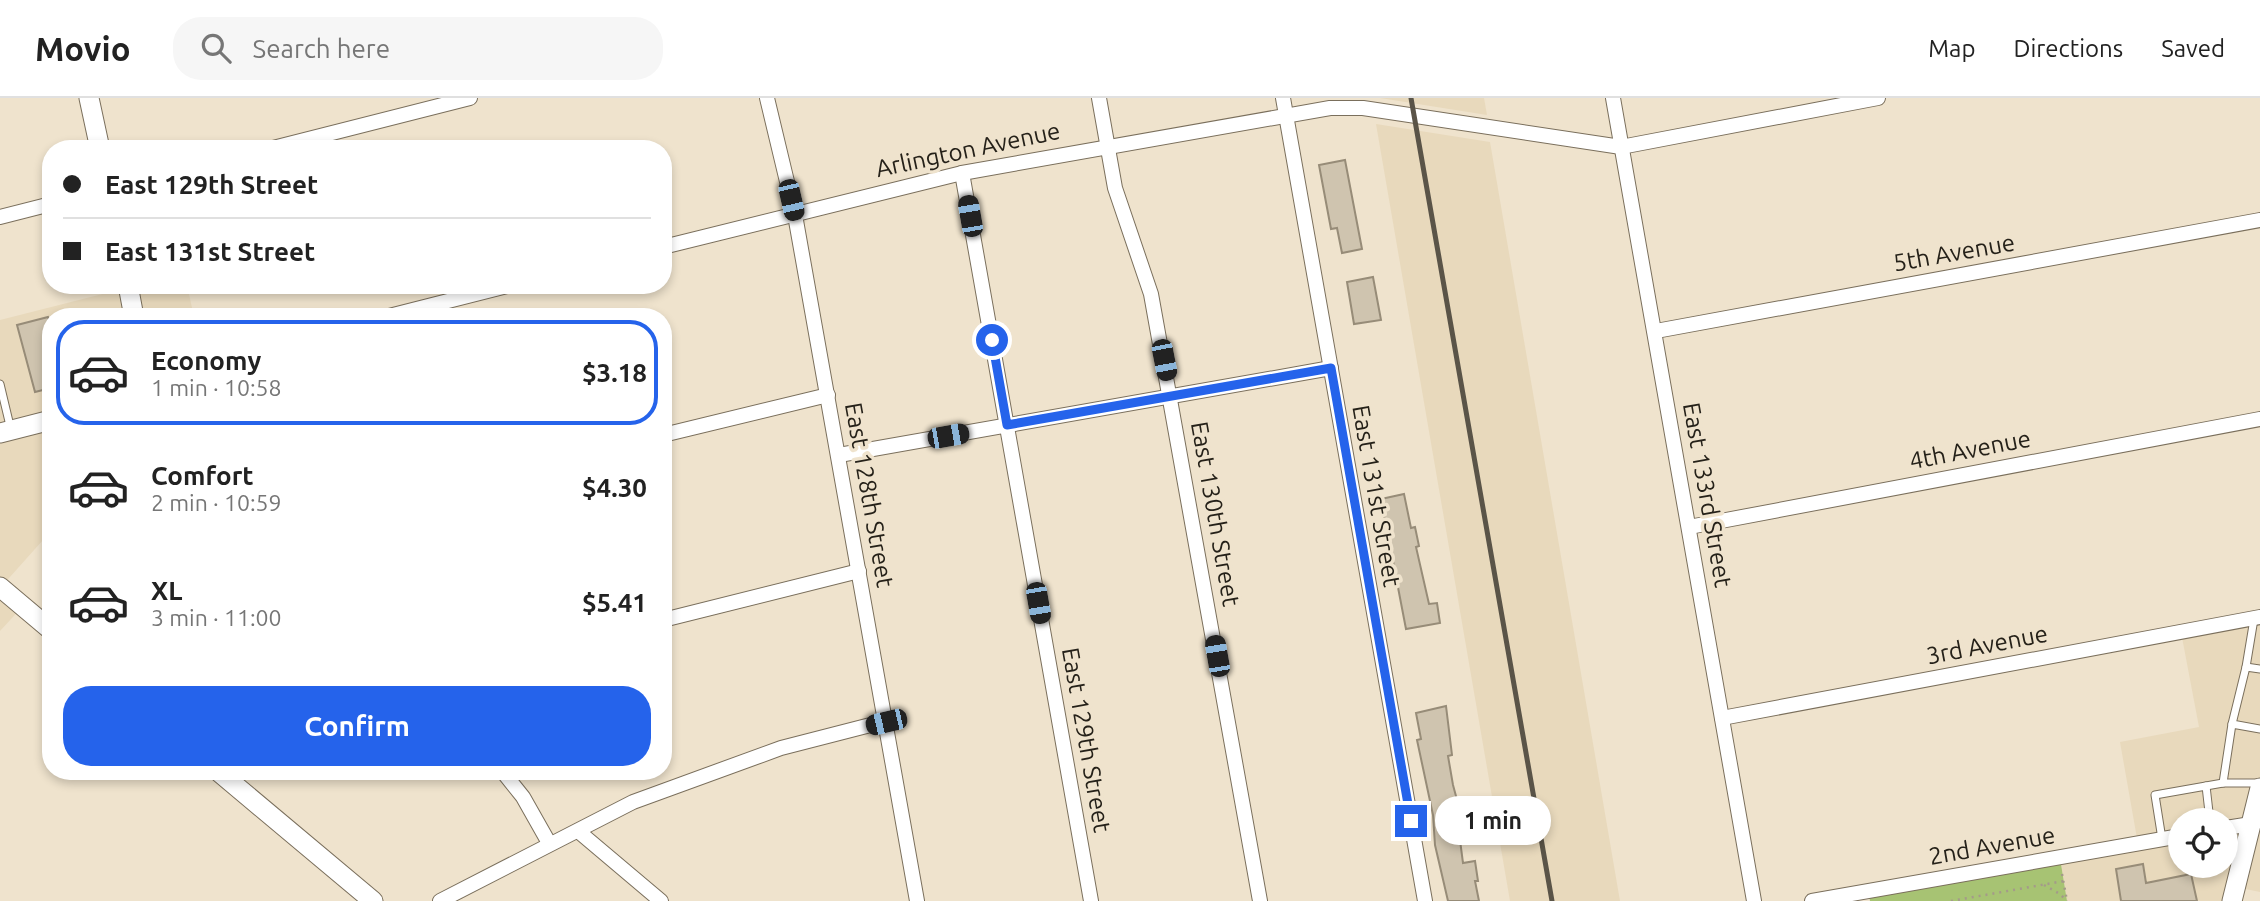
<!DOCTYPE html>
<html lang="en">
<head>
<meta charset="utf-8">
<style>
  :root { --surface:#fff; --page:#f6f6f6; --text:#222; --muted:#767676; --line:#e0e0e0; --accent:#2563eb }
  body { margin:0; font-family:Ubuntu,sans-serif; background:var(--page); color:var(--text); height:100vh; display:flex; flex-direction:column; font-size:26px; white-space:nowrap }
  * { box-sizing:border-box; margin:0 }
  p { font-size:23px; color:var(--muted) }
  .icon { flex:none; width:38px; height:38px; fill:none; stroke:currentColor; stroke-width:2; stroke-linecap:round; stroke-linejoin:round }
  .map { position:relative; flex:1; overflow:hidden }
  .panel { position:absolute; left:42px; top:210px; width:630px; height:472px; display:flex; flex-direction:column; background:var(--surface); border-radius:28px; box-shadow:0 4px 10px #0003 }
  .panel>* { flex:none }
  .hud { position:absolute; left:42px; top:42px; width:630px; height:154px; border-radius:28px; box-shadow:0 4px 10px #0003; display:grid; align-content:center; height:154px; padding:0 21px; background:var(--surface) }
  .tools { position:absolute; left:2168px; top:710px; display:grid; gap:14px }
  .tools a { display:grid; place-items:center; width:70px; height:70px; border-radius:50%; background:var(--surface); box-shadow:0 4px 10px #0003; font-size:35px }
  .end { position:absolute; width:32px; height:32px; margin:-16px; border:9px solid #2563eb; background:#fff; box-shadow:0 0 0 4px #fff }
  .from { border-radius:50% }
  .bubble { position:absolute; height:49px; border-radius:24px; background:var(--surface); box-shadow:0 4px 10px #0003; font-size:23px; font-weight:600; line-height:49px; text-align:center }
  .car { position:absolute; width:21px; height:42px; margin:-21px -10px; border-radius:9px; box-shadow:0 0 5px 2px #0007; background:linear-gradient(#222 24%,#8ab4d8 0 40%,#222 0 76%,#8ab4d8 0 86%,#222 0) }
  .hud b { display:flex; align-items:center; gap:24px; height:66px; font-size:26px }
  .hud b+b { border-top:2px solid var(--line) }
  .hud i { width:18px; height:18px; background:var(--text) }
  ul { padding:12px 0 0; list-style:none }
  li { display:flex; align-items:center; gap:21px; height:105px; margin:0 14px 10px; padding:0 7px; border:4px solid transparent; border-radius:28px }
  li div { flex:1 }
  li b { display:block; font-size:26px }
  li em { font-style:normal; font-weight:600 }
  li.current { border-color:var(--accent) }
  li>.icon { width:63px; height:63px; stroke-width:1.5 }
  .primary-button { display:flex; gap:14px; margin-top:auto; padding:14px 21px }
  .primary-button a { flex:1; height:80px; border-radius:28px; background:var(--accent); color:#fff; font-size:28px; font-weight:600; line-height:80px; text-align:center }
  header { display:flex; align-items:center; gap:42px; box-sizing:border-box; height:98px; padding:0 35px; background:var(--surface); border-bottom:2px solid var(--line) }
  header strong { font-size:33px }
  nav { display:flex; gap:38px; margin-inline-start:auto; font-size:24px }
  .search { width:490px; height:63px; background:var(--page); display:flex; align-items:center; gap:18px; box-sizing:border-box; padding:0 24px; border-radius:28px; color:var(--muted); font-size:26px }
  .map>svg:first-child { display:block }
</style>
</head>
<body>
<header>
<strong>Movio</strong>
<div class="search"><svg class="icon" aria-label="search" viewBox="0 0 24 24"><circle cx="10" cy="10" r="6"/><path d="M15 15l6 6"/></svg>Search here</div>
<nav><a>Map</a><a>Directions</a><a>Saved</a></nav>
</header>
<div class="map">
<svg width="2260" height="803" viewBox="0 0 2260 803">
  <rect width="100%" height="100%" fill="#efe3cd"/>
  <g fill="#e8d9bc" fill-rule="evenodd">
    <polygon points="1380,0 1484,0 1487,17"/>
    <polygon points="1376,26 1490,44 1620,803 1510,803"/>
    <polygon points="138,187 187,187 194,219 51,219 51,433 1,489 23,508 0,533 0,222"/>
    <path d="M2260,519V794L2236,789L2232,803H2067L2060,760L2138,746L2120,644L2199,629L2181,534ZM2180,723H2226V768H2180Z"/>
  </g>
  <polygon fill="#a7c373" points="2060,760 2067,803 1870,803 1868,793"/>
  <g fill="#cfc4af" stroke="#978c78" stroke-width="2">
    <polygon points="1345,62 1362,151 1342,155 1337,130 1331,131 1319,67"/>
    <polygon points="1373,179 1381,222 1354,226 1347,184"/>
    <polygon points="48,219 51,228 51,290 35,294 17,227"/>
    <polygon points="1404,396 1411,430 1415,429 1419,448 1416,449 1429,506 1437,505 1440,525 1406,531 1381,401"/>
    <polygon points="1446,608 1452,657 1448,658 1453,687 1460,713 1463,712 1466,726 1458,727 1463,765 1475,763 1478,783 1475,783 1479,803 1448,803 1435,747 1433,717 1417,642 1421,641 1416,615"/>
    <polygon points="2143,766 2146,785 2191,776 2197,803 2121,803 2116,771"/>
  </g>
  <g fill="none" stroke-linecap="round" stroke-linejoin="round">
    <defs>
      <g id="lane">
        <polyline points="0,286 11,332"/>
        <polyline points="2246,569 2254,521"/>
        <polyline points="2232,626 2246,569 2260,571"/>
        <polyline points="2223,685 2232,626 2260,631"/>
        <polyline points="2206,688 2223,685 2260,685"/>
        <polyline points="2162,741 2155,697 2206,688 2210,723"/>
      </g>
      <g id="street">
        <polyline points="767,0 795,117 917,803"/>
        <polyline points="1099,0 1115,90 1151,196 1260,803"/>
        <polyline points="1283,0 1425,803"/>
        <polyline points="1613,0 1754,803"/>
        <polyline points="269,51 470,0"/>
        <polyline points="962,75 1091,803"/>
        <polyline points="0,119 51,106"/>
        <polyline points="663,149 962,75 1330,10 1363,10 1621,49 1878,0"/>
        <polyline points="385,219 511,187"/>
        <polyline points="1656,233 2260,122"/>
        <polyline points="663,337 828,297"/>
        <polyline points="839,357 1331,270"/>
        <polyline points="1689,429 2260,321"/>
        <polyline points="663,522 859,473"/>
        <polyline points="1722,620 2260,519"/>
        <polyline points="503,674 523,699 549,745"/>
        <polyline points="2226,730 2251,726"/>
        <polyline points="578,733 661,803"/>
        <polyline points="440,803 633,704 781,650 886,623"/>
        <polyline points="1812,803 2180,738"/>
      </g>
      <g id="secondary">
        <polyline points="89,0 100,51"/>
        <polyline points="128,187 134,219"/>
        <polyline points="0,335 51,322"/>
        <polyline points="0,489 51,532"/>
        <polyline points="219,674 373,803"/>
        <polyline points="2232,803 2260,690"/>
      </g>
    </defs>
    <use href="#lane" stroke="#7a6f5c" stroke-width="9"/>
    <use href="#street" stroke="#7a6f5c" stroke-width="16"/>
    <use href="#secondary" stroke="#7a6f5c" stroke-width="21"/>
    <g stroke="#a49a8a" stroke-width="2.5" stroke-dasharray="2 5" stroke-linecap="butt">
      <polyline points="2062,776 2067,803"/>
      <polyline points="2044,787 2060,796 2067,803"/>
      <polyline points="1951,803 2064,783"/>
    </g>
    <use href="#lane" stroke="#fff" stroke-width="7"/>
    <use href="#street" stroke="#fff" stroke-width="14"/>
    <use href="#secondary" stroke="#fff" stroke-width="19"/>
    <polyline stroke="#5a5448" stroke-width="5" points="1411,0 1552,803"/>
  </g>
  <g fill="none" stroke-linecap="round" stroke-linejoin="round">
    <polyline stroke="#2563eb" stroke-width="9" points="992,242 1007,327 1331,270 1411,723"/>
  </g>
  <g text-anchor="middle" stroke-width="7" stroke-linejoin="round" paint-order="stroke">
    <g font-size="24" fill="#252119" stroke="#efe3cd">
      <text transform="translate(968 52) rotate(-12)" y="8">Arlington Avenue</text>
      <text transform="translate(1954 155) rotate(-10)" y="8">5th Avenue</text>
      <text transform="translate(1970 352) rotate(-11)" y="8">4th Avenue</text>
      <text transform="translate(869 397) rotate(80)" y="8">East 128th Street</text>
      <text transform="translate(1707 397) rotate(80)" y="8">East 133rd Street</text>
      <text transform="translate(1376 398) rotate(80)" y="8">East 131st Street</text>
      <text transform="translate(1215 416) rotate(80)" y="8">East 130th Street</text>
      <text transform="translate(1987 547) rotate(-11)" y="8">3rd Avenue</text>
      <text transform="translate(1086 642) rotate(80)" y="8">East 129th Street</text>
      <text transform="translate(1992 748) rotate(-10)" y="8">2nd Avenue</text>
    </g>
  </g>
</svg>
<div class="tools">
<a><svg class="icon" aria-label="locate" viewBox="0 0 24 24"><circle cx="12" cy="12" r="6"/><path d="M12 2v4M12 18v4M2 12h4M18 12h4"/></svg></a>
</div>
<i class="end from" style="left:992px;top:242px"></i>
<i class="end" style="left:1411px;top:723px"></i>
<div class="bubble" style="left:1435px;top:698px;width:116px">1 min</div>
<i class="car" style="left:791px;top:102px;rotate:167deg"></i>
<i class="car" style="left:970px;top:118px;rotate:350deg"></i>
<i class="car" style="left:1164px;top:262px;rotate:169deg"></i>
<i class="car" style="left:948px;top:338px;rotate:80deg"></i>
<i class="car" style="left:1038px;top:505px;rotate:170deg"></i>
<i class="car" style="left:1217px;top:558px;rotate:350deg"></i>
<i class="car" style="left:886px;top:624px;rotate:257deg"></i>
<div class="hud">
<b><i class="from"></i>East 129th Street</b>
<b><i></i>East 131st Street</b>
</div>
<section class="panel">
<ul>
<li class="current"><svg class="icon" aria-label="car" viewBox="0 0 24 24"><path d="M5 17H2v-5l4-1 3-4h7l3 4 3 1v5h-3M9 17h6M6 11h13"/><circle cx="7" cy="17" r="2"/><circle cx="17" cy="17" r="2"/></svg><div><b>Economy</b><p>1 min · 10:58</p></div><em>$3.18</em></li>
<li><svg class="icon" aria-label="car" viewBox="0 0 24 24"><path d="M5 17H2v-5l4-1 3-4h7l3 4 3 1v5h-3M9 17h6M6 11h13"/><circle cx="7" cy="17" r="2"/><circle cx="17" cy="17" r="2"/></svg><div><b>Comfort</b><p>2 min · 10:59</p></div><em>$4.30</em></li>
<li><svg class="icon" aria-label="car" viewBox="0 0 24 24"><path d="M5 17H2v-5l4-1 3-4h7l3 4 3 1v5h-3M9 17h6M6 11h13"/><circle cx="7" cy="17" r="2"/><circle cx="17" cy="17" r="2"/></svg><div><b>XL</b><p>3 min · 11:00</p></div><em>$5.41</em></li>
</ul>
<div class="primary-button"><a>Confirm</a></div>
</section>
</div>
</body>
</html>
